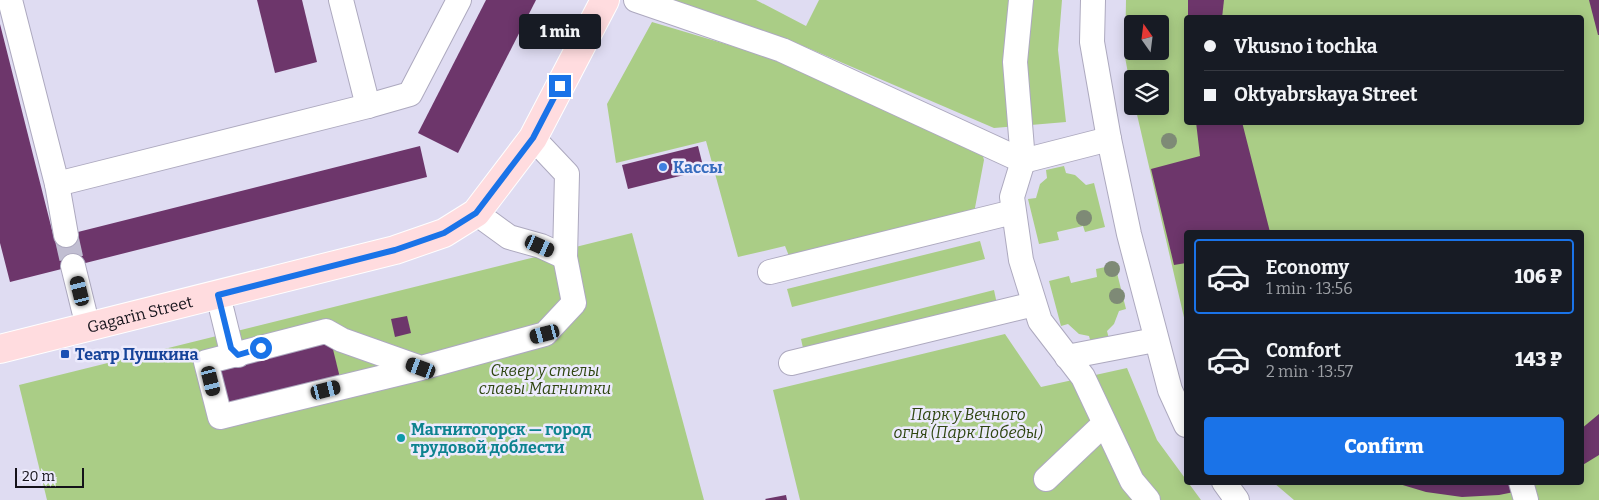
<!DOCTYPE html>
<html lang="en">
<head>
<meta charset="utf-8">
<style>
  :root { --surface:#171b24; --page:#20242c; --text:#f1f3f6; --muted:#9ea1a6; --line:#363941; --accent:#1a73e8 }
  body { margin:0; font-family:Bitter,serif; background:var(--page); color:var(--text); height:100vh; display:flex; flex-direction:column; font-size:19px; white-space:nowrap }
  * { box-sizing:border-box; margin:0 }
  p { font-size:16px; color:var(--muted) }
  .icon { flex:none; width:28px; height:28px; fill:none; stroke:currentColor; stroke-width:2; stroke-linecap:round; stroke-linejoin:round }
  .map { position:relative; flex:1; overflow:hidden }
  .details { position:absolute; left:1184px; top:230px; width:400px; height:255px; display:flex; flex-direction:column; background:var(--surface); border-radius:5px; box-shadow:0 2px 12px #0003 }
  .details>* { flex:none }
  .banner { position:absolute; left:1184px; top:15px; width:400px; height:110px; border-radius:5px; box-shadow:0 2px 12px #0003; display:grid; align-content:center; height:110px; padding:0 20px; background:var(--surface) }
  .needle { width:32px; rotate:346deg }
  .buttons { position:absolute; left:1124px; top:15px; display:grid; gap:10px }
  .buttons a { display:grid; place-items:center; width:45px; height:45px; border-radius:5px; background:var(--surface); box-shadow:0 2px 12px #0003; font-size:25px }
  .scale { position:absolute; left:15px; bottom:12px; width:69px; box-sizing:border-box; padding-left:5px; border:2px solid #14121a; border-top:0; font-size:14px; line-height:18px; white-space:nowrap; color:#14121a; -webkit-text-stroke:4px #eceafc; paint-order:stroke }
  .end { position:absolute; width:22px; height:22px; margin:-11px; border:6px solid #1a73e8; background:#fff; box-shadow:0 0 0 2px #fff }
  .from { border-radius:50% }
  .bubble { position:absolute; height:35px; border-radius:5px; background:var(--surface); box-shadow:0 2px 12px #0003; font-size:16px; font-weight:800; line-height:35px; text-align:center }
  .car { position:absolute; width:15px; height:30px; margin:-15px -8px; border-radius:6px; box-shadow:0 0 4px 1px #0007; background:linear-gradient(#222 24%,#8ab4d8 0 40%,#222 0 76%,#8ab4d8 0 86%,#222 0) }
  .banner b { display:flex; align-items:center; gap:18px; height:48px; font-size:19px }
  .banner b+b { border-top:1px solid var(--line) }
  .banner i { width:12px; height:12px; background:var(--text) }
  ul { padding:9px 0 0; list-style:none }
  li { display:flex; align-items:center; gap:15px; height:75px; margin:0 10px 8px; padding:0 10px; border:2px solid transparent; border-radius:5px }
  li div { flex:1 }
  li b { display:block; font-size:19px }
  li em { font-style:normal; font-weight:800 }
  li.on { border-color:var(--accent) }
  li>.icon { width:45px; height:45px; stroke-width:1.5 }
  .cta { display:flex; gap:10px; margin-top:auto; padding:10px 20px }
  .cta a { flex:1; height:58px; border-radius:5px; background:var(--accent); color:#fff; font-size:20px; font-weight:800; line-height:58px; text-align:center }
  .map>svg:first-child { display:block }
</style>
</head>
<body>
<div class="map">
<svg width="1599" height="500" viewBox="0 0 1599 500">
  <rect width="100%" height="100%" fill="#dfdcf2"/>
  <g fill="#aacd86" fill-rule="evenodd">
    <polygon points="668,0 756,0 806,26 819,0 1062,0 1058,50 1066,122 994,128 787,39"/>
    <path d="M1126,0H1599V500H1294L1274,483L1581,482V232H1186V326L1135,106H1160V79H1132V95L1125,57ZM1186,18H1581V122H1186ZM1132,24H1160V51H1132Z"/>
    <polygon points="652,22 776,59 981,149 984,160 974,213 789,256 785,246 738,257 706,141 616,163 607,104"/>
    <polygon points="1064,166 1066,173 1075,175 1086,185 1094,183 1105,227 1085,232 1083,226 1057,232 1059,240 1039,244 1028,199 1036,198 1040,184 1047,178 1046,170"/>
    <polygon points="632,233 704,500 47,500 19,385"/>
    <polygon points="980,241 985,259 792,307 787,289"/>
    <polygon points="1115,265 1126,309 1119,311 1114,324 1107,331 1109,339 1091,343 1089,336 1079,334 1068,324 1061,326 1049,281 1069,276 1071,283 1097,277 1096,269"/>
    <polygon points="994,290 998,309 805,357 801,339"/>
    <polygon points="1005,334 1041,387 1127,368 1157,440 1201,500 800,500 773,390"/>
  </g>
  <g fill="#6d366b">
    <polygon points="257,0 302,0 317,62 275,73"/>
    <polygon points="486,0 536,0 458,153 418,133"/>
    <polygon points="1188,0 1224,0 1222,18 1188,18"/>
    <polygon points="1589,0 1599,0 1599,35 1598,35"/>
    <polygon points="0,24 54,238 420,146 427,177 10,282 0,243"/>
    <polygon points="1196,122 1242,122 1270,232 1186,232 1186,263 1174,265 1151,169 1200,156"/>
    <polygon points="698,146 704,170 628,189 622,165"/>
    <polygon points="407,316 411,333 395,337 391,319"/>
    <polygon points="329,333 341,382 223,411 211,362"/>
    <polygon points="1599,414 1599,455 1581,466 1581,429"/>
    <polygon points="1512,482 1514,492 1499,495 1462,497 1426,492 1396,483"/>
    <polygon points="786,495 787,500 766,500 765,499"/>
  </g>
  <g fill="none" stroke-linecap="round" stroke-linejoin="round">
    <polyline stroke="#c1bed2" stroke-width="24" stroke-dasharray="24 12" stroke-linecap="butt" points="66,235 73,266"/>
    <defs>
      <g id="minor">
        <polyline points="10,0 57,184 66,235"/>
        <polyline points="636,0 782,50 1023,161 1109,139"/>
        <polyline points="1021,0 1015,62 1023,161 1012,197 1021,260 1040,321 1083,377 1132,481 1148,500"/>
        <polyline points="1093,0 1092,42 1109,139 1129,234 1170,390 1186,425"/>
        <polyline points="368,106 410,94 459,0"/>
        <polyline points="57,184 368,106 341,0"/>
        <polyline points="476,213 509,237 541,246 565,257"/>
        <polyline points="73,266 88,327"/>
        <polyline points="770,272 1013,212"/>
        <polyline points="218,295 231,348 238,355"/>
        <polyline points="1067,357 1155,340"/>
        <polyline points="791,363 1034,304"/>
        <polyline points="421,368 342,340 326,331 206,362 220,417 421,368 545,334 574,303 565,257 567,174 533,138"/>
        <polyline points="1046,479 1104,424"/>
        <polyline points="1224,482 1237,500"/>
        <polyline points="1521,482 1526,500"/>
      </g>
      <g id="major">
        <path id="s1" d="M0,349L395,250L444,233L476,213L533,138L605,0"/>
      </g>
    </defs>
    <use href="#minor" stroke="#ada9bf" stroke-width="26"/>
    <use href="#major" stroke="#fff" stroke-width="30"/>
    <use href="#minor" stroke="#fff" stroke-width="24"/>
    <use href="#major" stroke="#ffdcdf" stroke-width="28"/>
  </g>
  <g fill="#7e8a76">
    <circle cx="1169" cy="141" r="8"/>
    <circle cx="1084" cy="218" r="8"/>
    <circle cx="1112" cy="269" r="8"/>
    <circle cx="1117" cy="296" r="8"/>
  </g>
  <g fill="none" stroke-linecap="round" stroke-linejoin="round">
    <polyline stroke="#1a73e8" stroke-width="6" points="261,348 238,355 231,348 218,295 395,250 444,233 476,213 533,138 560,86"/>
  </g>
  <circle fill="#3f7fe0" stroke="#eceafc" stroke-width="2" cx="663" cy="167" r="5"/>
  <rect fill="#1a4fb4" stroke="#eceafc" stroke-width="2" x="60" y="349" width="10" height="10" rx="2.5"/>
  <circle fill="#0f9aa8" stroke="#eceafc" stroke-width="2" cx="401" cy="438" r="5"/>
  <g text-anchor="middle" stroke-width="5" stroke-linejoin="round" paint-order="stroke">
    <g font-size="16" font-weight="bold" fill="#366cbe" stroke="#eceafc" text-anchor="start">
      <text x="673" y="173">Кассы</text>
    </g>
    <g font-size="16" fill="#14121a" stroke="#eceafc">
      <text dy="6" stroke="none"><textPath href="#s1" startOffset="144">Gagarin Street</textPath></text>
    </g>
    <g font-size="16" font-weight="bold" fill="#164399" stroke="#eceafc" text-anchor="start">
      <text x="75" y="360">Театр Пушкина</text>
    </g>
    <g font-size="16" font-style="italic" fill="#2f4611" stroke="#eceafc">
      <text x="545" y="376">Сквер у стелы<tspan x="545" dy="18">славы Магнитки</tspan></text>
      <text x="968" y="420">Парк у Вечного<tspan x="968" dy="18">огня (Парк Победы)</tspan></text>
    </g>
    <g font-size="16" font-weight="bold" fill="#0d838f" stroke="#eceafc" text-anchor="start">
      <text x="411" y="435">Магнитогорск — город<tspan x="411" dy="18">трудовой доблести</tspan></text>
    </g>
  </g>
</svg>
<div class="buttons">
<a><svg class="needle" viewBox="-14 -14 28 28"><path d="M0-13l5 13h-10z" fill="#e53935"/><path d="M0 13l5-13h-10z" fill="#9ea1a6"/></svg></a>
<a><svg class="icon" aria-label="layers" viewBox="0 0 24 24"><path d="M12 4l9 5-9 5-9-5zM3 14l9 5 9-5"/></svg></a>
</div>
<div class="scale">20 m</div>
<i class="end from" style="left:261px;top:348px"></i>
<i class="end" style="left:560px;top:86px"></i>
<div class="bubble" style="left:519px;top:14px;width:82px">1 min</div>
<i class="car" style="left:540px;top:246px;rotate:114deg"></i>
<i class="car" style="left:80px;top:291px;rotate:346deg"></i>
<i class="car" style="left:545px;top:334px;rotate:255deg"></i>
<i class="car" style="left:421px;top:368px;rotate:290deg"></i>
<i class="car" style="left:211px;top:381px;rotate:166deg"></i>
<i class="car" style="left:326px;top:390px;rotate:76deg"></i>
<div class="banner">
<b><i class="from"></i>Vkusno i tochka</b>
<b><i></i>Oktyabrskaya Street</b>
</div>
<section class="details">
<ul>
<li class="on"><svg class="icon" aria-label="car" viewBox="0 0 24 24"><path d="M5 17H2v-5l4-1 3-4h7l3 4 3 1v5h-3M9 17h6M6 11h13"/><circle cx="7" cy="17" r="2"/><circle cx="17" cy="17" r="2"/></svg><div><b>Economy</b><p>1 min · 13:56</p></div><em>106 ₽</em></li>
<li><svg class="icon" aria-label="car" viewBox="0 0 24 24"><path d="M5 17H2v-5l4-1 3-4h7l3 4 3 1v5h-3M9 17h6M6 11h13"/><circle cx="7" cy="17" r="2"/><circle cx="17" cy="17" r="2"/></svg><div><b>Comfort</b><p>2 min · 13:57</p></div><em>143 ₽</em></li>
</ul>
<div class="cta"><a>Confirm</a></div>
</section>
</div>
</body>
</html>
